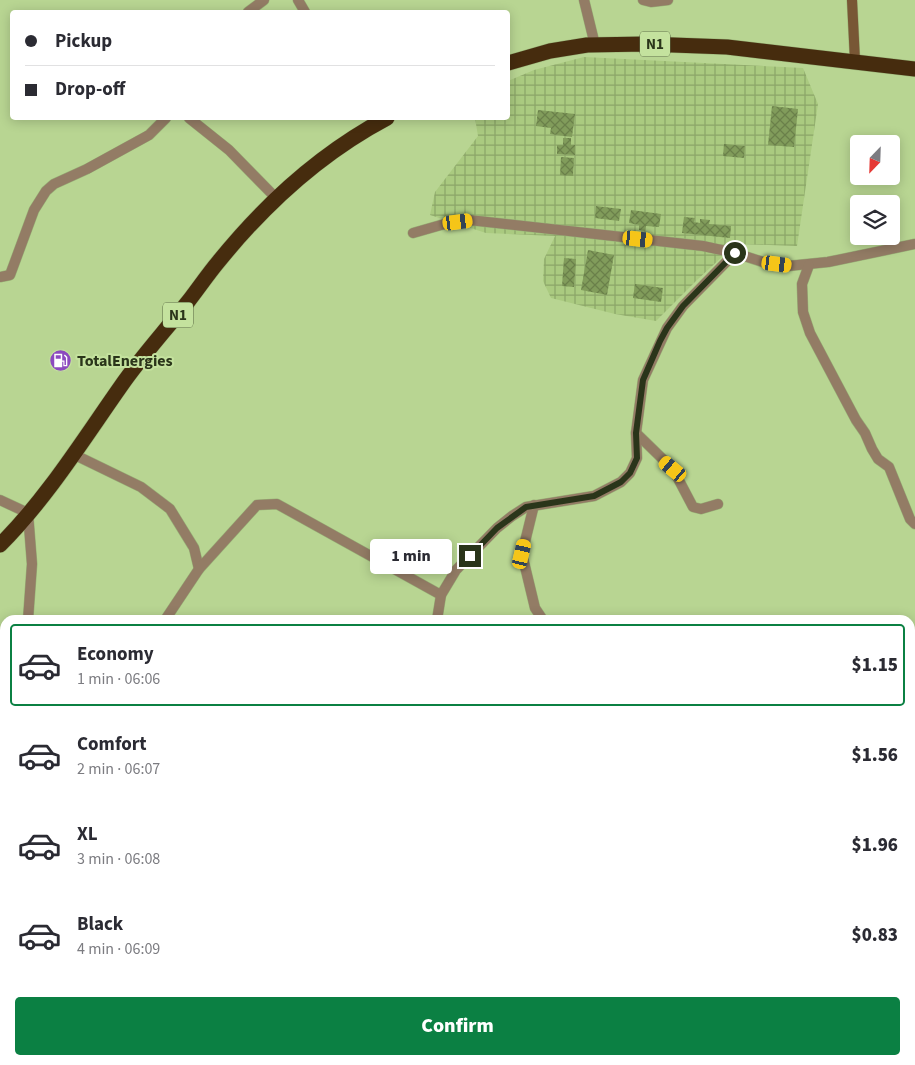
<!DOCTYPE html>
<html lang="en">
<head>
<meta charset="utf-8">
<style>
  :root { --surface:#fff; --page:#f7f7f7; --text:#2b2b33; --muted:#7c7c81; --line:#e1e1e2; --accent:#0b8043 }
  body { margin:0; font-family:"Source Sans 3",sans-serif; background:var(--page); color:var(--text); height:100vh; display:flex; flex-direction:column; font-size:19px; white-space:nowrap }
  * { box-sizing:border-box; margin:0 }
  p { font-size:16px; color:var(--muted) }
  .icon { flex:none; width:28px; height:28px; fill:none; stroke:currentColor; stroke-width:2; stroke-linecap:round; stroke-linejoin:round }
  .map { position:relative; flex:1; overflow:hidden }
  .sheet { position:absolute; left:0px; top:615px; width:915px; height:450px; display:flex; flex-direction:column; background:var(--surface); border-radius:15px 15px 0 0; box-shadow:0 2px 12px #0003 }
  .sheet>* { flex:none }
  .banner { position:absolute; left:10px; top:10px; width:500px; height:110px; border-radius:5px; box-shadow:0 2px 12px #0003; display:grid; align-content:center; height:110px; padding:0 15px; background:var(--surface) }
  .needle { width:32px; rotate:203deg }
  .controls { position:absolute; left:850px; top:135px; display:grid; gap:10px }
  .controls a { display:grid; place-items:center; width:50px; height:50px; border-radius:5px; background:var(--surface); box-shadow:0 2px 12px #0003; font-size:25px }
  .end { position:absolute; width:22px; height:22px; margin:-11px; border:6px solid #2a351a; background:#fff; box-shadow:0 0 0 2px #fff }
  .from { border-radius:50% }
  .bubble { position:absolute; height:35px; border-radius:5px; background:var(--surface); box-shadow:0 2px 12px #0003; font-size:16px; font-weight:800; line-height:35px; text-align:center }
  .car { position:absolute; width:15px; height:30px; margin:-15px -8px; border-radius:6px; box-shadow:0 0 4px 1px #0007; background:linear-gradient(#f5c518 24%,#345 0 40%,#f5c518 0 76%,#345 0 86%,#f5c518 0) }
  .banner b { display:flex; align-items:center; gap:18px; height:48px; font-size:19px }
  .banner b+b { border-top:1px solid var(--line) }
  .banner i { width:12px; height:12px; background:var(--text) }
  ul { padding:9px 0 0; list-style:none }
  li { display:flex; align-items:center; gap:15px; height:82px; margin:0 10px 8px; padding:0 5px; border:2px solid transparent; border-radius:5px }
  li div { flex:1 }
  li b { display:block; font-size:19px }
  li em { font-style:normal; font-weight:800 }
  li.active { border-color:var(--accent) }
  li>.icon { width:45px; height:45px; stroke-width:1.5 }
  .action { display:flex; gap:10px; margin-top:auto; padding:10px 15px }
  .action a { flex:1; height:58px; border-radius:5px; background:var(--accent); color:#fff; font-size:20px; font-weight:800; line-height:58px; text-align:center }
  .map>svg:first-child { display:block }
</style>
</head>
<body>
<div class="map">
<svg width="915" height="1065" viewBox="0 0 915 1065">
  <defs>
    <pattern id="industrial-grid" width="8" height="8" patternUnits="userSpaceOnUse" patternTransform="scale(1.25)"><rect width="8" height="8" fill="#aaca80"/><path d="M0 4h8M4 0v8" fill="none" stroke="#8ba568"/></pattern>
    <pattern id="building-cross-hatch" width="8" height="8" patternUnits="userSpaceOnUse" patternTransform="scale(1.25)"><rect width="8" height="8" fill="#819c5b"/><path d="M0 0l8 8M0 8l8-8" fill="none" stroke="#6a804a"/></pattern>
  </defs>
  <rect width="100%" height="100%" fill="#b8d592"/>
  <polygon fill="url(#industrial-grid)" points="584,57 803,68 818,104 797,246 736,244 697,280 656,321 615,314 551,298 543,281 544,259 555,236 486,233 430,215 435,192 478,136 475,118 508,118 508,81 534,70"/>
  <g fill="url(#building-cross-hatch)">
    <polygon points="772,106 798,109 794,147 768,145"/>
    <polygon points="538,110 575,114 572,137 550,134 551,128 536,126"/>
    <polygon points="563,138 571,138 571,145 575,145 575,155 557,154 557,145 563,145"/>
    <polygon points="724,144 745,146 744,158 723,156"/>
    <polygon points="561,157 574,158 573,176 560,175"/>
    <polygon points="596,206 621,209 619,221 595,218"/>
    <polygon points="631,210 661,214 659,227 646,226 645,231 639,230 639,225 629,223"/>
    <polygon points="684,217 695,218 694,222 700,223 700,219 710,220 709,224 731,226 730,238 682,233"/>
    <polygon points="588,250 614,255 607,295 581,290"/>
    <polygon points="564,258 576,259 574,287 562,286"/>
    <polygon points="635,284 663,288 661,302 633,298"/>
    <polygon points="915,771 915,798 910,790 910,774"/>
    <polygon points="0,914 5,915 5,949 0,948"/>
    <polygon points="463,1060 499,1060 500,1065 464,1065"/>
  </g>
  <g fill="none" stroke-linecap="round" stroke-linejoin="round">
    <defs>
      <g id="street">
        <polyline points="298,0 305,12"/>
        <polyline points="584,0 595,45"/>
        <polyline points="643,0 651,2 668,0"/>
        <polyline points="248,12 264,0"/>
        <polyline points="189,118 229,150 276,198"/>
        <polyline points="413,233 448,223 469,220 703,246 735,253 766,263 788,266 828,262 915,244"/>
        <polyline points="809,265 802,284 803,312 810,333 856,420 865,433 872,449 878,459 889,467 910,519 915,524"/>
        <polyline points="0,277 10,275 34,210 46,191 54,184 87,169 149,135 166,118"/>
        <polyline points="636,433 673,469 693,507 701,509 718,504"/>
        <polyline points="73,454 141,487 170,509 194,548 199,569"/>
        <polyline points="0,500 28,513 32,564 28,620"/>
        <polyline points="534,505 522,554 535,608 543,620"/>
        <polyline points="165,620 199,569 257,505 277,504 441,595"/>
        <polyline points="437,620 441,595 456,570 497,528 512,516 526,507 594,496 621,482 630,473 637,458 636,433 643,380 667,328 683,306 735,253"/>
        <polyline points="0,663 5,660"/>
        <polyline points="0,726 5,702"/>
        <polyline points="0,1052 5,1053"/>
        <polyline points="42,1060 50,1062 51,1060"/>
        <polyline points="130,1060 152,1065"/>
        <polyline points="207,1065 209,1060"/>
      </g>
      <polyline id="secondary" points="852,0 855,61"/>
      <g id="highway">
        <polyline points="508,63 550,51 587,45 646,44 727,47 915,69"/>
        <path d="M0,545C47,498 83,440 121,386C141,357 165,331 187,303C198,289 208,274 219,261C266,203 321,153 387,118"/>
      </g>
    </defs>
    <use href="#street" stroke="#99b278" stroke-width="11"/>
    <use href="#secondary" stroke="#99b278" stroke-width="11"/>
    <use href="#highway" stroke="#99b278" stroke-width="16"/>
    <use href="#street" stroke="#937c65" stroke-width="10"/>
    <use href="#secondary" stroke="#785735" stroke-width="10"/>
    <use href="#highway" stroke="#462c0e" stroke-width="15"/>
  </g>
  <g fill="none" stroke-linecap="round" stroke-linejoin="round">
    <polyline stroke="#2a351a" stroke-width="6" points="470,556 497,528 526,507 594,496 621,482 630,473 637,458 636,433 643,380 660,341 667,328 683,306 735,253"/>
  </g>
  <defs>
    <symbol id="fuel-disc" viewBox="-11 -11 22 22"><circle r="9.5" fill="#8c4abf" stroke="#c4e29e"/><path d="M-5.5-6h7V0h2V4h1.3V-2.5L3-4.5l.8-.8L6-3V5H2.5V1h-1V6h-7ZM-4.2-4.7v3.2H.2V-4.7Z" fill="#fff"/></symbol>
  </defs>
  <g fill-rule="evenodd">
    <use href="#fuel-disc" x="48" y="348" width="25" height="25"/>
  </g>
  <g text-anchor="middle" stroke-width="4" stroke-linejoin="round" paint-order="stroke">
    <g fill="#c4e29e" stroke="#586942" stroke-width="1">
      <rect x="640" y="31.5" width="30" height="25" rx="4"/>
      <rect x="163" y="302.5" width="30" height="25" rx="4"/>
    </g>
    <g font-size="15" font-weight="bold" fill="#2a351a">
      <text x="655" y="49">N1</text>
      <text x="178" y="320">N1</text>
    </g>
    <g font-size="16" font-weight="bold" fill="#2a351a" stroke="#c4e29e" text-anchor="start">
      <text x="77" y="366">TotalEnergies</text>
    </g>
  </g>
</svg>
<div class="controls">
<a><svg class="needle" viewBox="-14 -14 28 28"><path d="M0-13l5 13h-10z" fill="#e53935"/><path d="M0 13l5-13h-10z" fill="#7c7c81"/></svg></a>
<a><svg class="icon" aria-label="layers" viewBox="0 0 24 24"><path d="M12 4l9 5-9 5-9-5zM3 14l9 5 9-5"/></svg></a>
</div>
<i class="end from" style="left:735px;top:253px"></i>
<i class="end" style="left:470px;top:556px"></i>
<div class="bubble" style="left:370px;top:539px;width:82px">1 min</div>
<i class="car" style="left:458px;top:222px;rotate:83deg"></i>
<i class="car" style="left:638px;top:239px;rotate:96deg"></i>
<i class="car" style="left:777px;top:264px;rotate:97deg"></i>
<i class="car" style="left:673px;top:469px;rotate:310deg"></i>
<i class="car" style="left:522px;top:554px;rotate:13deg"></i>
<div class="banner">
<b><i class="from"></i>Pickup</b>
<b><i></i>Drop-off</b>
</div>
<section class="sheet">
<ul>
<li class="active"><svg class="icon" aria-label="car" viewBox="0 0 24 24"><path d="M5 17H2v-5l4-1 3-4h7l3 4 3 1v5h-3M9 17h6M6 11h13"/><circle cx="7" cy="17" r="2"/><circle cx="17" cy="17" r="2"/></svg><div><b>Economy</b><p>1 min · 06:06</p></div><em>$1.15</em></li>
<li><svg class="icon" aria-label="car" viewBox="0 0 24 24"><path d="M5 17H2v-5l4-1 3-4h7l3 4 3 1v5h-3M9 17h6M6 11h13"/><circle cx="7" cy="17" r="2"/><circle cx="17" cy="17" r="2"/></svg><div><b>Comfort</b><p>2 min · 06:07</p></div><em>$1.56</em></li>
<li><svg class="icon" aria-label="car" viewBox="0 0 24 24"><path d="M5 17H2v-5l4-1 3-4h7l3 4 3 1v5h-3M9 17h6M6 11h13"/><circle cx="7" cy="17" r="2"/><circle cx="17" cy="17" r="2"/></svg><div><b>XL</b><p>3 min · 06:08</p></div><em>$1.96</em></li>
<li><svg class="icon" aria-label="car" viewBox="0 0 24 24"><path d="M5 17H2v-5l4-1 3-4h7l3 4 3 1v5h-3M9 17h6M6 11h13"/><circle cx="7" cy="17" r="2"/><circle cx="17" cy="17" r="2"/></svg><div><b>Black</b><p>4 min · 06:09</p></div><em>$0.83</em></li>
</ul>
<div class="action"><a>Confirm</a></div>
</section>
</div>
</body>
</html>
